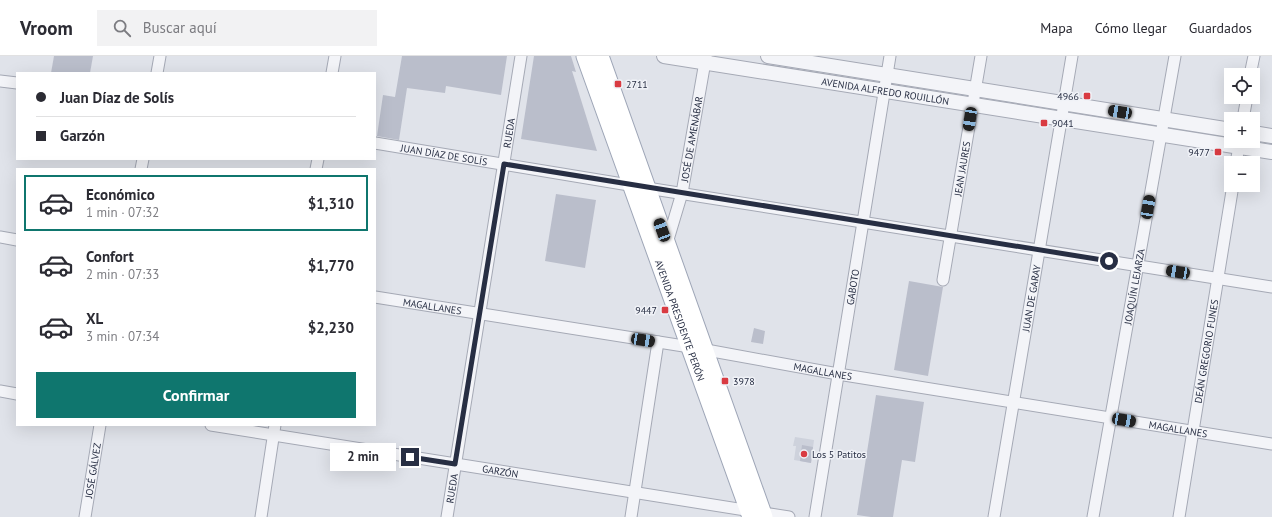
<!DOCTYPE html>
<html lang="es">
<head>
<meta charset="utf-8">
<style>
  :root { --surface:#fff; --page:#f2f2f3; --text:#2b2b33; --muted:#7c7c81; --line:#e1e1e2; --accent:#0f766e }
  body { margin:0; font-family:"PT Sans",sans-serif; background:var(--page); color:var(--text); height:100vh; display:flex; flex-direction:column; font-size:15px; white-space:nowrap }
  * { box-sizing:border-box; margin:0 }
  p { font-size:13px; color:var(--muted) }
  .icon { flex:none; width:22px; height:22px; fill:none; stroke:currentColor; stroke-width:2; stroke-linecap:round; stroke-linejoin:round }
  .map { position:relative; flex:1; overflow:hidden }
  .drawer { position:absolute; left:16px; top:112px; width:360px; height:258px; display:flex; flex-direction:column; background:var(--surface); border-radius:0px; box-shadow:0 4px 16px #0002 }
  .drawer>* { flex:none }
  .banner { position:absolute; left:16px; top:16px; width:360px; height:88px; border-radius:0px; box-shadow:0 4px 16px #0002; display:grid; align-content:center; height:88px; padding:0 20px; background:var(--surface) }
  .fabs { position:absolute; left:1224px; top:12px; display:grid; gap:8px }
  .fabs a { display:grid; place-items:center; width:36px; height:36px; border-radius:0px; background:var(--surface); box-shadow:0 4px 16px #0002; font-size:20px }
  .end { position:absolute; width:18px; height:18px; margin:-9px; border:5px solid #272e43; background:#fff; box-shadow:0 0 0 2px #fff }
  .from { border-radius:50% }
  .bubble { position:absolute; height:28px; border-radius:0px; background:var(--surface); box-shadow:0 4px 16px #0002; font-size:13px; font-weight:600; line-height:28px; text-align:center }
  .car { position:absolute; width:12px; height:24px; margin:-12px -6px; border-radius:5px; box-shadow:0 0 3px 1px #0007; background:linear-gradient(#222 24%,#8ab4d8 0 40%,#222 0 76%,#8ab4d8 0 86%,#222 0) }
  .banner b { display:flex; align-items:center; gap:14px; height:38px; font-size:15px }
  .banner b+b { border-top:1px solid var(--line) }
  .banner i { width:10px; height:10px; background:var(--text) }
  ul { padding:7px 0 0; list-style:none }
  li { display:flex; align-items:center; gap:12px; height:56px; margin:0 8px 6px; padding:0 12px; border:2px solid transparent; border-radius:0px }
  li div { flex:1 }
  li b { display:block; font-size:15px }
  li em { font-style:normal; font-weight:600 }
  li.selected { border-color:var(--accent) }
  li>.icon { width:36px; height:36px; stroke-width:1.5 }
  .action { display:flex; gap:8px; margin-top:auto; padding:8px 20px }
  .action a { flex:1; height:46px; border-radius:0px; background:var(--accent); color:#fff; font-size:16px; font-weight:600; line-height:46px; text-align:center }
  header { display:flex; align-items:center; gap:24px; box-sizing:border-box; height:56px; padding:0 20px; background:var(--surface); border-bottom:1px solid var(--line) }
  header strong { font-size:19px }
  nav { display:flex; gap:22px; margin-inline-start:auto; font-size:14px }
  .search { width:280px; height:36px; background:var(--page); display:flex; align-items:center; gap:10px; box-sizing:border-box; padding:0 14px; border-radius:0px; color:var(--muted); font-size:15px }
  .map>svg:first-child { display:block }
</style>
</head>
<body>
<header>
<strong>Vroom</strong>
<div class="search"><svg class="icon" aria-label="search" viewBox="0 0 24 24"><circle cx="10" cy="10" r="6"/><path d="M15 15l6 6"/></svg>Buscar aquí</div>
<nav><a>Mapa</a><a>Cómo llegar</a><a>Guardados</a></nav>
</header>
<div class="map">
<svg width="1272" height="461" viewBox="0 0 1272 461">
  <rect width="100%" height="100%" fill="#e0e3ea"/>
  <polygon fill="#ced2dc" points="795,381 814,384 811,407 794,404 796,390 793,390"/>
  <g fill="#babecb">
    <polygon points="54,0 93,0 90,17 51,17"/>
    <polygon points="402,0 507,0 501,39 446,30 445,37 407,32 399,84 377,80 383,39 395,41"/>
    <polygon points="534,0 571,0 576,16 572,15 597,95 521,83"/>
    <polygon points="556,138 596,144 585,212 545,205"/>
    <polygon points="909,225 943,231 928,320 894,314"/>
    <polygon points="754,272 765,275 763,288 751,286"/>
    <polygon points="876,339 924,346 915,406 902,404 893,461 871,461 857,459"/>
    <polygon points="802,389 813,391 811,407 800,405"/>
  </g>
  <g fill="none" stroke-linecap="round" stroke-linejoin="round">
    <defs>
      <g id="minor">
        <polyline points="157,17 160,0"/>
        <polyline points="332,17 335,0"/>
        <polyline points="1250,19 1254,0"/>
        <polyline points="0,25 17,27"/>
        <polyline points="1243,63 1247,41"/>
        <path id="s1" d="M375,87L647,132L1272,231"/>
        <polyline points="1236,107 1240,85"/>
        <polyline points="141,113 143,103"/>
        <polyline points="316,113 318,103"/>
        <polyline points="0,181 17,184"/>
        <path id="s2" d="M667,187L682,137L706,0"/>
        <path id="s3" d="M943,224L981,0"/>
        <path id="s4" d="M375,241L690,291L838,318L1272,388"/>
        <polyline points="0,335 17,338"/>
        <path id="s5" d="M211,369L789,461"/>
        <path id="s6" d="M85,461L100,369"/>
        <polyline points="261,461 275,369"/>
        <path id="s7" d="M447,461L521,0"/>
        <polyline points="631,461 658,286"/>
        <path id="s8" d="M815,461L890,0"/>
        <path id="s9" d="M994,461L1072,0"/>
        <path id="s10" d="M1093,461L1175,0"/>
        <path id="s11" d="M1179,461L1233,129"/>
      </g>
      <g id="tertiary">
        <path id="s12" d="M664,0L1272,96"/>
        <polyline points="768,0 1231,74"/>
        <polyline points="1253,77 1272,80"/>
      </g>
      <g id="primary">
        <path id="s13" d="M585,0L751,461"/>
        <polyline points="600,0 764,461"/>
      </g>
    </defs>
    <use href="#minor" stroke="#a5a9b5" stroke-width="13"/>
    <use href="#tertiary" stroke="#a5a9b5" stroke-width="16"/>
    <use href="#primary" stroke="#9ea6b7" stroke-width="19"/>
    <use href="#minor" stroke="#f3f4f8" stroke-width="11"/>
    <use href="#tertiary" stroke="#f3f4f8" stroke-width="14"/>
    <use href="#primary" stroke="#fff" stroke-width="17"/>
  </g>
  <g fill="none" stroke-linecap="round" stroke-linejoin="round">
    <polyline stroke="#272e43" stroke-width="5" points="410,401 455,408 504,108 1109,205"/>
  </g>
  <g fill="#d93b42" stroke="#f0f2f7" stroke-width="1.5">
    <rect x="614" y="24" width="8" height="8" rx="2"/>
    <rect x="1083" y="36" width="8" height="8" rx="2"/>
    <rect x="1040" y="63" width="8" height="8" rx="2"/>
    <rect x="1214" y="92" width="8" height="8" rx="2"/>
    <rect x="661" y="250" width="8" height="8" rx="2"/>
    <rect x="721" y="321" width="8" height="8" rx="2"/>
    <circle cx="804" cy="398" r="4"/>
  </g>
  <g text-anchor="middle" stroke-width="3" stroke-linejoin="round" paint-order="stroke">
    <g font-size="10" fill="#272e43" stroke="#f0f2f7" text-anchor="start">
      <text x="626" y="32">2711</text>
      <text x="1079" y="44" text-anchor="end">4966</text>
      <text x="1052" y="71">9041</text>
      <text x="1210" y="100" text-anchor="end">9477</text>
      <text x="657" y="258" text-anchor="end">9447</text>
      <text x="733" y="329">3978</text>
      <text x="812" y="402">Los 5 Patitos</text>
    </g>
    <g font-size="10" fill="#272e43" stroke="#f0f2f7">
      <text dy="4" stroke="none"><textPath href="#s12" startOffset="224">AVENIDA ALFREDO ROUILLÓN</textPath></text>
      <text dy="4" stroke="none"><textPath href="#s7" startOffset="389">RUEDA</textPath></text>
      <text dy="4" stroke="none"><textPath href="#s2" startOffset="107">JOSÉ DE AMENÁBAR</textPath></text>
      <text dy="4" stroke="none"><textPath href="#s1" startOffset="70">JUAN DÍAZ DE SOLÍS</textPath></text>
      <text dy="4" stroke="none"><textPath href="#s3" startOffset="113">JEAN JAURES</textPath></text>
      <text dy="4" stroke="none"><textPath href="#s8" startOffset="233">GABOTO</textPath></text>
      <text dy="4" stroke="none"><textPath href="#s10" startOffset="234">JOAQUÍN LEJARZA</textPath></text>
      <text dy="4" stroke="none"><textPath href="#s9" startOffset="222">JUAN DE GARAY</textPath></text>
      <text dy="4" stroke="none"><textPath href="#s4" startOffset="58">MAGALLANES</textPath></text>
      <text dy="4" stroke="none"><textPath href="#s13" startOffset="281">AVENIDA PRESIDENTE PERÓN</textPath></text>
      <text dy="4" stroke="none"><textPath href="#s11" startOffset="168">DEÁN GREGORIO FUNES</textPath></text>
      <text dy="4" stroke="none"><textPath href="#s4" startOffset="454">MAGALLANES</textPath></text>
      <text dy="4" stroke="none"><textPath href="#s4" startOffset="814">MAGALLANES</textPath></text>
      <text dy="4" stroke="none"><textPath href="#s6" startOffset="47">JOSÉ GÁLVEZ</textPath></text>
      <text dy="4" stroke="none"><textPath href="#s5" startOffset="293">GARZÓN</textPath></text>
      <text dy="4" stroke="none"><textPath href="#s7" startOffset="29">RUEDA</textPath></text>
    </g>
  </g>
</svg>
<div class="fabs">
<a><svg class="icon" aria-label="locate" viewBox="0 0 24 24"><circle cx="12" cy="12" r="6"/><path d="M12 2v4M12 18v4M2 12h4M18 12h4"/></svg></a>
<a>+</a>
<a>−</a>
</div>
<i class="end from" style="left:1109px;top:205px"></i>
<i class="end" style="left:410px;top:401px"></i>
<div class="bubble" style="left:330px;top:387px;width:66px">2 min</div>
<i class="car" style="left:1120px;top:56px;rotate:279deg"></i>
<i class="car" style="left:970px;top:63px;rotate:189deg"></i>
<i class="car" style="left:1148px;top:151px;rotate:10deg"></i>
<i class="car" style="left:662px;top:174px;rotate:340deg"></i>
<i class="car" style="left:1178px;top:216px;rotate:279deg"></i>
<i class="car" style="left:643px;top:284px;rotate:99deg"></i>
<i class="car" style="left:1124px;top:364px;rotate:100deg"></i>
<div class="banner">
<b><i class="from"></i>Juan Díaz de Solís</b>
<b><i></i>Garzón</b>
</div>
<section class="drawer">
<ul>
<li class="selected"><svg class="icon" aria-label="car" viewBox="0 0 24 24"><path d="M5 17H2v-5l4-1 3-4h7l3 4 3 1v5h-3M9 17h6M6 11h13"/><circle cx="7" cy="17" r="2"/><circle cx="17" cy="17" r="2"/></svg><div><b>Económico</b><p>1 min · 07:32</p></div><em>$1,310</em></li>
<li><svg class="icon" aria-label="car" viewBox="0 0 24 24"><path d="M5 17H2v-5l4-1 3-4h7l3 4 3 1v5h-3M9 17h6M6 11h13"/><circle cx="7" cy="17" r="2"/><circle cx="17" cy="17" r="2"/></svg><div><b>Confort</b><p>2 min · 07:33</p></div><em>$1,770</em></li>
<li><svg class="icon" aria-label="car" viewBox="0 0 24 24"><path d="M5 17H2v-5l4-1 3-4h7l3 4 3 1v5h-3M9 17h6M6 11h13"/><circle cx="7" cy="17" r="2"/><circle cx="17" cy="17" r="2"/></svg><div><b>XL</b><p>3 min · 07:34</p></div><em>$2,230</em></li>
</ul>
<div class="action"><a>Confirmar</a></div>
</section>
</div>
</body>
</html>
